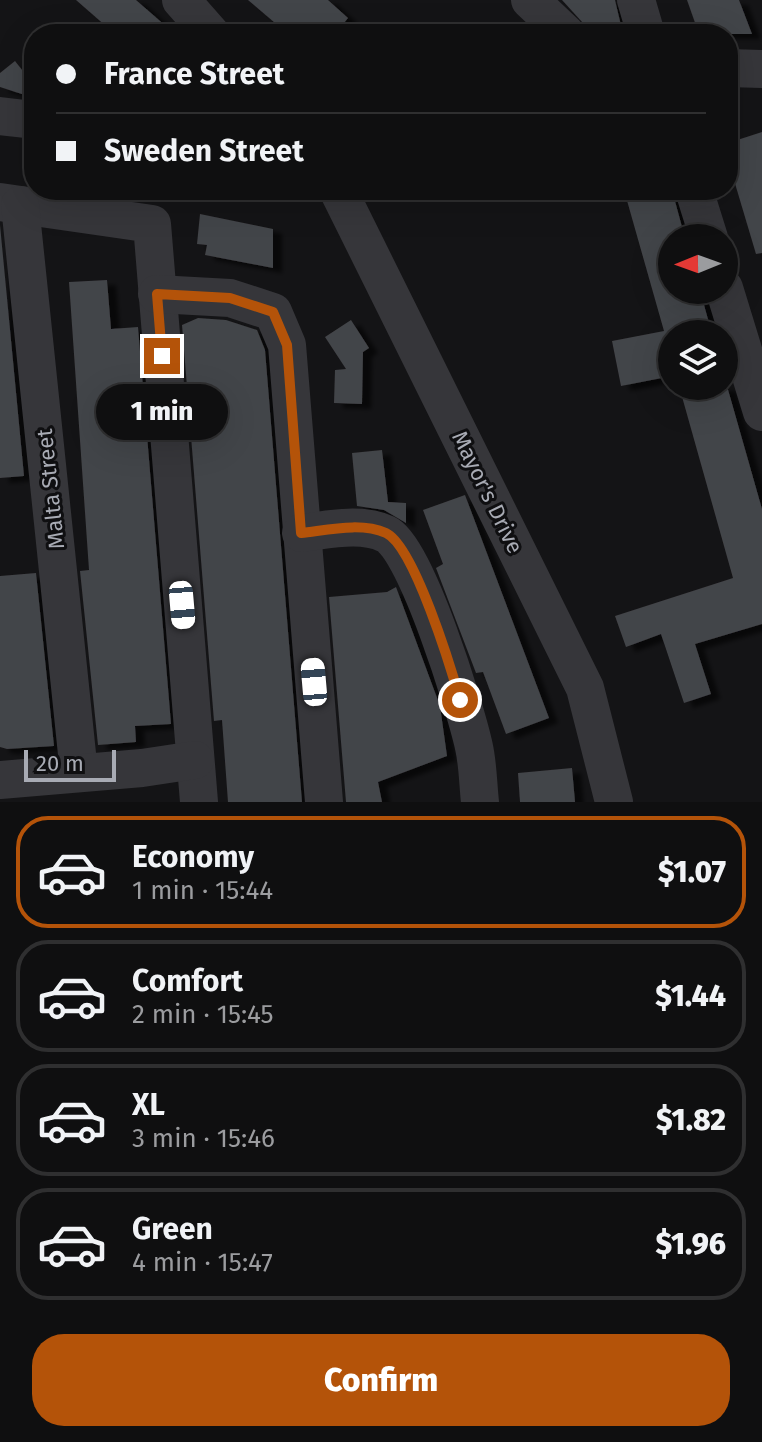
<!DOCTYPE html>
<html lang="en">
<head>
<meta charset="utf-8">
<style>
  :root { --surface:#0f0f10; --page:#181819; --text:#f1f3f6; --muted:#9b9c9f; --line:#2f2f30; --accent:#b45309 }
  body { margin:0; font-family:"Fira Sans",sans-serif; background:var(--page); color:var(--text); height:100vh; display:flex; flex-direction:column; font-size:30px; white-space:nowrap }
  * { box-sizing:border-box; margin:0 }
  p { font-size:26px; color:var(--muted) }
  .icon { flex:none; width:44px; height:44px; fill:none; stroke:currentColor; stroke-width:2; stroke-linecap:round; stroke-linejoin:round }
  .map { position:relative; height:802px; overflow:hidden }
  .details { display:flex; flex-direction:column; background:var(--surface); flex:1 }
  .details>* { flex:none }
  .banner { position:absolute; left:24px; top:24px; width:714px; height:176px; border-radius:32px; box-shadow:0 8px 32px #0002,0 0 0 2px var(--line); display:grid; align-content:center; height:176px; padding:0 32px; background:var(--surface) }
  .needle { width:52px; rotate:269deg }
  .tools { position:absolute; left:658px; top:224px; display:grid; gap:16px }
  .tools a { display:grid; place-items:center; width:80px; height:80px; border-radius:50%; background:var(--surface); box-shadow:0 8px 32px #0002,0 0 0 2px var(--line); font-size:40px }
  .scale { position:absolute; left:24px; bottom:20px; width:92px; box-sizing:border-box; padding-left:8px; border:4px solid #a8abb4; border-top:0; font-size:22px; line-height:28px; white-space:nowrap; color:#a8abb4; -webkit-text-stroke:6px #0f0f11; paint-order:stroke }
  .end { position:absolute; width:36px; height:36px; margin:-18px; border:10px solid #b45309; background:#fff; box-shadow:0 0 0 4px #fff }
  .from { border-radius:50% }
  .bubble { position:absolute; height:56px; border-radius:28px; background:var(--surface); box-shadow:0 8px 32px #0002,0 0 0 2px var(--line); font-size:26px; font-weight:800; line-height:56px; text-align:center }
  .car { position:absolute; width:24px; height:48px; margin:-24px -12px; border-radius:10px; box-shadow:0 0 6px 2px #0007; background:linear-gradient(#fff 24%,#345 0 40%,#fff 0 76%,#345 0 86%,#fff 0) }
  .banner b { display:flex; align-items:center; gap:28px; height:76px; font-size:30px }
  .banner b+b { border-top:2px solid var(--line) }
  .banner i { width:20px; height:20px; background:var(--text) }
  ul { padding:14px 0 0; list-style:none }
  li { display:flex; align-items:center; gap:24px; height:112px; margin:0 16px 12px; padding:0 16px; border:4px solid var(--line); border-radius:32px }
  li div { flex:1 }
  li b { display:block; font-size:30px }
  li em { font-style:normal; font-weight:800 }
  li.active { border-color:var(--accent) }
  li>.icon { width:72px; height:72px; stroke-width:1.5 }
  .button { display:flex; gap:16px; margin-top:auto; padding:16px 32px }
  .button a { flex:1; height:92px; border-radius:32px; background:var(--accent); color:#fff; font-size:32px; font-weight:800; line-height:92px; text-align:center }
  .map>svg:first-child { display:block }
</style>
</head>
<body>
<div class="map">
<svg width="762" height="802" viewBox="0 0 762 802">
  <defs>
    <filter id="shadow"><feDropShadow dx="9" dy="5" stdDeviation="2" flood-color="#0009"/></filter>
  </defs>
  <rect width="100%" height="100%" fill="#141416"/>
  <g fill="#434448" filter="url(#shadow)">
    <polygon points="76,0 136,0 175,34 115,34"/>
    <polygon points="248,0 328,0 348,18 335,34 288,34"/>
    <polygon points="562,0 615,0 623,34 593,34"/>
    <polygon points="687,0 739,0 752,34 699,34"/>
    <polygon points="15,61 34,85 34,98 0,87 0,73"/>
    <polygon points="762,132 762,253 756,254 728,160 728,143"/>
    <polygon points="624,190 672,190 685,238 672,238 672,290 700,290 712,334 672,334 672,376 621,386 612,341 664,331"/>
    <polygon points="200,214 273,229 273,268 205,255 207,245 197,244"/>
    <polygon points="0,225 24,476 0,478"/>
    <polygon points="107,280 111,329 138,327 171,724 135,726 136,742 98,745 80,571 89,570 69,282"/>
    <polygon points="198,318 226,320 257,330 265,350 302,802 228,802 222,720 214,721 182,325"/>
    <polygon points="351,320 369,348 363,352 362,404 334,403 335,370 346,369 325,337"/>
    <polygon points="679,386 727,386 762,509 762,624 695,644 711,694 684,703 661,634 626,647 615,616 733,578"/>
    <polygon points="382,450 388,502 406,503 406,523 384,510 357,506 352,453"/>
    <polygon points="465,495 549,718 506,734 483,672 476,673 436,568 443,564 423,510"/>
    <polygon points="36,573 54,746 7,749 0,747 0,576"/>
    <polygon points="396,587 440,706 447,756 378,782 382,802 346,802 329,597 387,592"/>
    <polygon points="572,768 575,802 520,802 518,773"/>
  </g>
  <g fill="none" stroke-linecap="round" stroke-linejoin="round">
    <g stroke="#36363a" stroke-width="38">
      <polyline points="181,0 211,34"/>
      <polyline points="530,0 566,34"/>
      <polyline points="636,0 646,34"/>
      <polyline points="728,68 762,69"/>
      <polyline points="0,116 34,120"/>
      <polyline points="338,190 585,688 614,802"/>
      <polyline points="694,190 709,238"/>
      <polyline points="0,202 152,224 199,802"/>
      <polyline points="20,205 79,773"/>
      <polyline points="724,288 762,412"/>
      <polyline points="157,294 230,298 273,312 287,345 324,802"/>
      <path d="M301,533C328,530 361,522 386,534C416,548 466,710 474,747C478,765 478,784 480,802"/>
      <polyline points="0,780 142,768 195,760"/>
    </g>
  </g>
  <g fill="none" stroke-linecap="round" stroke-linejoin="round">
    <path stroke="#b45309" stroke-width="10" d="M162,356L157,294L230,298L273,312L287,345L301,533C328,530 361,522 386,533C414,546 451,668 460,700"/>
  </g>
  <g text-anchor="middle" stroke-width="6" stroke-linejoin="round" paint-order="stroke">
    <g font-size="22" fill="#a8abb4" stroke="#0f0f11">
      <text transform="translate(50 489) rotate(-96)" y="8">Malta Street</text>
      <text transform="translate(488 492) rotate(64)" y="8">Mayor's Drive</text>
    </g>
  </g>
</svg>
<div class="tools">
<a><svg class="needle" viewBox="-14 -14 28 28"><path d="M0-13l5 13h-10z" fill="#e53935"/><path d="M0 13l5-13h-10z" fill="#9b9c9f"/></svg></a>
<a><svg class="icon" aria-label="layers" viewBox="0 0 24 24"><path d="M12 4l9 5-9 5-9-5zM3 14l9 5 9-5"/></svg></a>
</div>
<div class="scale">20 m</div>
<i class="end from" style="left:460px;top:700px"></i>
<i class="end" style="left:162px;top:356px"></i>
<div class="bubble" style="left:96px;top:384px;width:132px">1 min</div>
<i class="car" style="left:182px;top:605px;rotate:175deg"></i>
<i class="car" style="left:314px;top:682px;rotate:355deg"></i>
<div class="banner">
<b><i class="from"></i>France Street</b>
<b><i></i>Sweden Street</b>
</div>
</div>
<section class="details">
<ul>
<li class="active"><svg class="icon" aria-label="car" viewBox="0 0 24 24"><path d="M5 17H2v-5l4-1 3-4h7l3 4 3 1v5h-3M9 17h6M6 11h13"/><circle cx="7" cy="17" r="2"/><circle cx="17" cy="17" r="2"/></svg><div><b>Economy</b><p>1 min · 15:44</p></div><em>$1.07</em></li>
<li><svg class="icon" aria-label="car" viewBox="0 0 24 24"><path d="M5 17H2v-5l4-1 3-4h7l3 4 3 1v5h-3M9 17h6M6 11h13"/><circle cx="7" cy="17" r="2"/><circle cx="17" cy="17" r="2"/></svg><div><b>Comfort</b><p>2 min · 15:45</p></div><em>$1.44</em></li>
<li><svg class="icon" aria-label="car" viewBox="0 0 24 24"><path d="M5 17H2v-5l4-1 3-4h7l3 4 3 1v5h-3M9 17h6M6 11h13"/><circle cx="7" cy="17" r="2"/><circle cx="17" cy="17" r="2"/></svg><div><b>XL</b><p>3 min · 15:46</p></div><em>$1.82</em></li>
<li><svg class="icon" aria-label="car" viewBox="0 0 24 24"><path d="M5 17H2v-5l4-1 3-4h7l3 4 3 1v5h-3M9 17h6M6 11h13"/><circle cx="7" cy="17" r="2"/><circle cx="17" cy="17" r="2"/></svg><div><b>Green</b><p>4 min · 15:47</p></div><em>$1.96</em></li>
</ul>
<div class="button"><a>Confirm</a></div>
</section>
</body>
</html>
